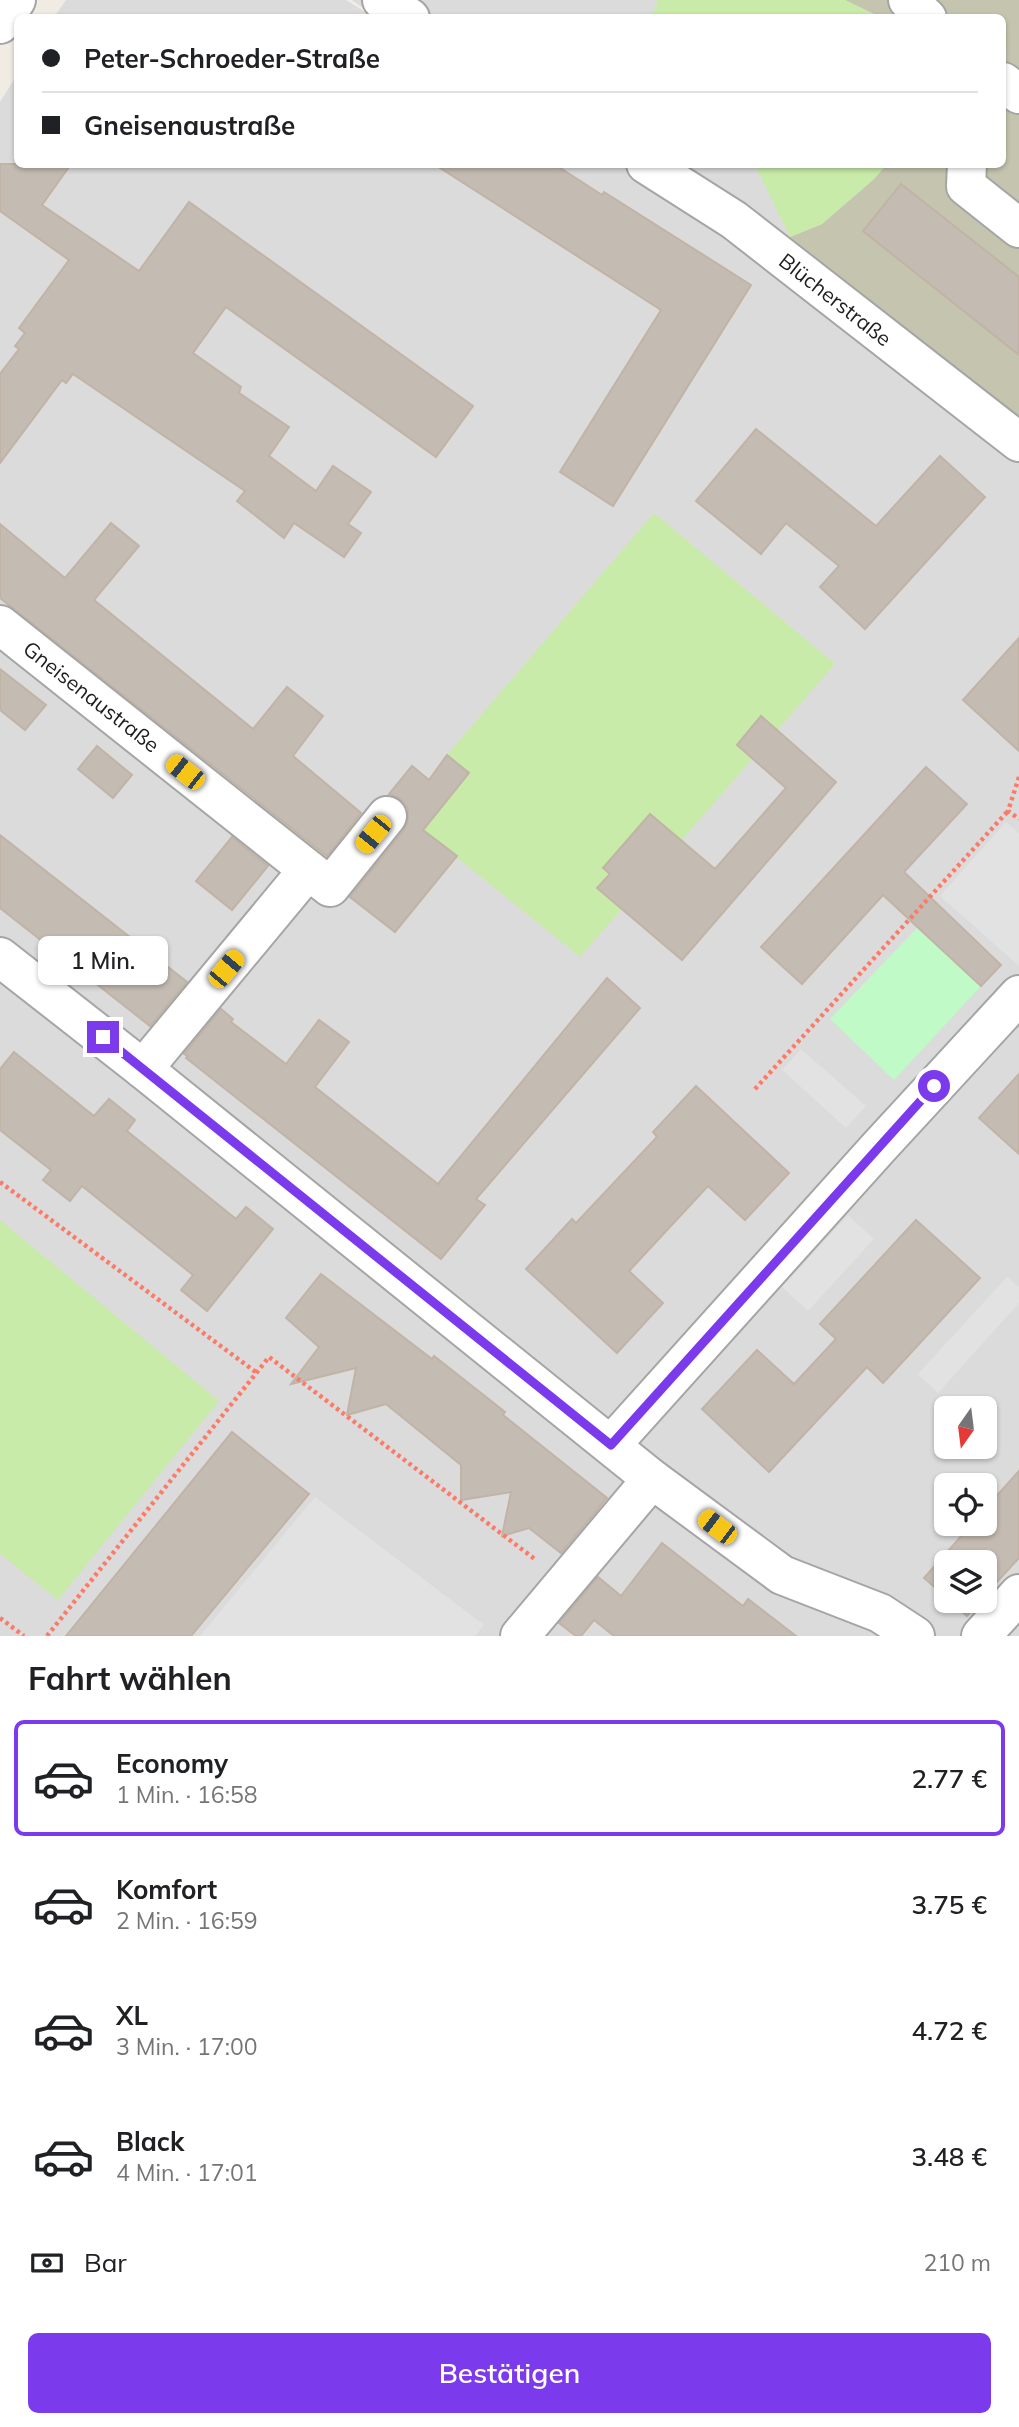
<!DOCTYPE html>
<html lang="de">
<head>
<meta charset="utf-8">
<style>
  :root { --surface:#fff; --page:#f6f6f6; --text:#202124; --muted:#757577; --line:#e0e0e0; --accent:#7c3aed }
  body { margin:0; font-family:Mulish,sans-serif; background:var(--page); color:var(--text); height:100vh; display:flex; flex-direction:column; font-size:26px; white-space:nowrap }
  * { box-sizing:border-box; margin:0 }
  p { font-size:23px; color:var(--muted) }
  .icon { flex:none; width:38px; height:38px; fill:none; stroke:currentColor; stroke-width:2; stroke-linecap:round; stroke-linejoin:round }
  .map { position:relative; height:1636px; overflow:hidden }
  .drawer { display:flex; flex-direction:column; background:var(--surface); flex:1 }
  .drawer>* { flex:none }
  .guide { position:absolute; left:14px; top:14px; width:992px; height:154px; border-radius:10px; box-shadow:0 2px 5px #0004; display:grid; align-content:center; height:154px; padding:0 28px; background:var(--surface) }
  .needle { width:46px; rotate:194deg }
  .fabs { position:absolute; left:934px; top:1396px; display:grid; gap:14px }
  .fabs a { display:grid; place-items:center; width:63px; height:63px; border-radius:10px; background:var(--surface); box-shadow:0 2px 5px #0004; font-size:35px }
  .end { position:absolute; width:32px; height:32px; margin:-16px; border:9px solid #7c3aed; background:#fff; box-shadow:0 0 0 4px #fff }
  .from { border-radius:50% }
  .bubble { position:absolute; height:49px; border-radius:10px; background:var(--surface); box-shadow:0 2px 5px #0004; font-size:23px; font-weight:600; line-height:49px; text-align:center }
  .car { position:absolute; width:21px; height:42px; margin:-21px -10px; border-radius:9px; box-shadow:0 0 5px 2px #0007; background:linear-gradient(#f5c518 24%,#345 0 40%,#f5c518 0 76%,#345 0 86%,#f5c518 0) }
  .guide b { display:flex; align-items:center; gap:24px; height:66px; font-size:26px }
  .guide b+b { border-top:2px solid var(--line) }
  .guide i { width:18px; height:18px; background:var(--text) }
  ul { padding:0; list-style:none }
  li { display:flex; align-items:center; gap:21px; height:116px; margin:0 14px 10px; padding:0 14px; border:4px solid transparent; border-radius:10px }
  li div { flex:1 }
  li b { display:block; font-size:26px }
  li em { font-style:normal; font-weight:600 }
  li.on { border-color:var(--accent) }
  li>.icon { width:63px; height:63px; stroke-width:1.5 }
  h2 { padding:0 28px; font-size:32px; line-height:84px }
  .pay { display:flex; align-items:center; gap:18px; height:77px; padding:0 28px; font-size:26px }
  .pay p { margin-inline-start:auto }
  .action { display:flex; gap:14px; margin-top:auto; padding:14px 28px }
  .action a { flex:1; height:80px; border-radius:10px; background:var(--accent); color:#fff; font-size:28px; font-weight:600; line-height:80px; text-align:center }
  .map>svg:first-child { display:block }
</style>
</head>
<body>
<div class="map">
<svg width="1019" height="1636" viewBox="0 0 1019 1636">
  <rect width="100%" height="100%" fill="#f0ece4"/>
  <g fill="#dcdbdb" fill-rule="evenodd">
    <polygon points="66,0 346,0 373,17 54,17"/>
    <path d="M352,0H1019V1636H0V102L17,75L18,164H1003V18H377ZM947,1409H985V1447H947ZM947,1486H985V1524H947ZM947,1563H985V1601H947Z"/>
  </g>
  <polygon fill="#c4c4af" points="845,0 1019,0 1019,427 790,237 822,224 874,179 886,165 1003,164 1003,18 880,17"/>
  <g fill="#c8eba9">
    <polygon points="654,0 845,0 880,17 648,17 659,3"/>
    <polygon points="755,165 886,165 874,179 822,224 790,237"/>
    <polygon points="654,513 835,664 580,957 403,814 447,755"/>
    <polygon points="0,1220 219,1401 58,1600 0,1554"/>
  </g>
  <polygon fill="#c0fac6" points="918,927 981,986 894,1080 830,1019"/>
  <g fill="#e2e2e2">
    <polygon points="1006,822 1019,833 1019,966 940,896"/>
    <polygon points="801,1049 866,1106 846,1128 782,1070"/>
    <polygon points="848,1215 874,1239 808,1311 782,1287"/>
    <polygon points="1007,1277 1019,1287 1019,1303 938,1393 918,1374"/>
    <polygon points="315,1497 484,1625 475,1636 200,1636"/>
  </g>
  <g fill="#c4bcb3" stroke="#c1b3a6" stroke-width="2">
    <polygon points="0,164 71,164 42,205 139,271 189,202 473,406 436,457 226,307 193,353 241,387 239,393 289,427 269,456 316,491 333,466 371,492 348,524 361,533 344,557 294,523 284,538 237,501 245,491 73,374 66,383 62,380 0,463 0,374 19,349 15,346 25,333 19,328 69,260 0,211"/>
    <polygon points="434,164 554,164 602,195 604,192 751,285 613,506 560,472 661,310"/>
    <polygon points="901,184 1019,277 1019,355 863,231"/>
    <polygon points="756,429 876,526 940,456 985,497 865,629 820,587 839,566 786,523 761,554 696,501"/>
    <polygon points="111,523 139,546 94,600 253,729 287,687 323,716 293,756 361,813 327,856 0,598 0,524 65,578"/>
    <polygon points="1019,638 1019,751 963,700"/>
    <polygon points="0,669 46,705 25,730 0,710"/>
    <polygon points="761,716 836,782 682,960 597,888 610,874 603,868 650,814 715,869 786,788 737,745"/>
    <polygon points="97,746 132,775 113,798 78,769"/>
    <polygon points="447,755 469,773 423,830 457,856 395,932 350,897 404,830 408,820 408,809 401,799 389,794 412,766 429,780"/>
    <polygon points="926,767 967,804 904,872 1001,965 981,986 883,895 802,984 761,947"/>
    <polygon points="0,835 187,982 150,1026 0,908"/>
    <polygon points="232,837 268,866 232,910 196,881"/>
    <polygon points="607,978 640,1008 476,1199 485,1205 441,1259 186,1058 188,1056 184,1054 221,1009 233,1019 231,1022 286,1064 319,1020 349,1042 315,1087 438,1184"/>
    <polygon points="14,1052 94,1116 109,1099 135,1120 127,1131 236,1219 246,1207 273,1229 207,1311 181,1290 193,1275 82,1186 70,1201 43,1180 51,1170 0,1130 0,1069"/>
    <polygon points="1019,1074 1019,1154 979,1118"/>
    <polygon points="696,1086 789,1173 745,1220 708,1186 629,1271 663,1303 617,1353 526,1269 572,1219 576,1223 657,1137 653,1132"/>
    <polygon points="916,1220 980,1278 883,1383 867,1367 769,1472 702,1409 757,1350 794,1384 836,1339 820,1324"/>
    <polygon points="321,1274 432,1359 434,1356 505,1412 503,1415 607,1498 561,1553 529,1528 502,1536 511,1492 461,1500 461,1465 386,1404 347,1415 356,1368 291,1384 319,1347 286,1318"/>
    <polygon points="232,1432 309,1494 191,1636 66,1636"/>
    <polygon points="1019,1471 1019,1558 985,1595 985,1563 947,1563 947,1598 924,1578 972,1524 985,1524 985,1509"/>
    <polygon points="662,1543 743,1606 748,1599 796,1636 614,1636 594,1620 581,1636 576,1636 559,1623 598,1577 621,1596"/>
    <polygon points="950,1601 980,1601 967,1616"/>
  </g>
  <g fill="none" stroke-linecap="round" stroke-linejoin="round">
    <defs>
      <g id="minor">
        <polyline points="382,0 410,18"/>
        <polyline points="908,0 927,18"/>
        <polyline points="0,24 16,0"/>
        <polyline points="1003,82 1019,94"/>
        <polyline points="646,164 734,220 1019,442"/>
        <polyline points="967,164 966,186 1019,228"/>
        <polyline points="0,625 330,887 387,816"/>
        <polyline points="0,957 143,1069 652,1479 782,1575 880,1613 915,1636"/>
        <polyline points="143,1069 308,870"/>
        <polyline points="611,1445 879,1147 1019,995"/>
        <polyline points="520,1636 652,1479"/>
        <polyline points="981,1636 1019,1594"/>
      </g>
    </defs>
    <use href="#minor" stroke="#a5a5a5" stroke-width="42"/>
    <g stroke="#fc7b68" stroke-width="4.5" stroke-dasharray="3.5 3.5" stroke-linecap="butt">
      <polyline points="1019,777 1008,811 1019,819"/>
      <polyline points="755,1089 1008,811"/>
      <polyline points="0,1182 257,1373"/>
      <polyline points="0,1618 24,1636"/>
      <polyline points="47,1636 269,1357 536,1560"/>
    </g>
    <use href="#minor" stroke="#fff" stroke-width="38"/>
  </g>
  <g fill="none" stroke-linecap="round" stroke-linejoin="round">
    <polyline stroke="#7c3aed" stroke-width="9" points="103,1037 611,1445 934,1086"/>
  </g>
  <g text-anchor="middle" stroke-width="5" stroke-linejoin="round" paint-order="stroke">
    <g font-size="21" fill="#1e1e1e" stroke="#fff">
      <text transform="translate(835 300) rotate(38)" y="7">Blücherstraße</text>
      <text transform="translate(91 697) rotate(38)" y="7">Gneisenaustraße</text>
    </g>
  </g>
</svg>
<div class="fabs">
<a><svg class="needle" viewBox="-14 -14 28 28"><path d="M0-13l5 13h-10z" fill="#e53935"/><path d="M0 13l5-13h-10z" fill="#757577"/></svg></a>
<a><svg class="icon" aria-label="locate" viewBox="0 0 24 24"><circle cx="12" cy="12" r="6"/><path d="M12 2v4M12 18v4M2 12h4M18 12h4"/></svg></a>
<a><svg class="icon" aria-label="layers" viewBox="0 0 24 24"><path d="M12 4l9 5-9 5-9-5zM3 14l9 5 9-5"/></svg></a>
</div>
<i class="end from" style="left:934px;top:1086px"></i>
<i class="end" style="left:103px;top:1037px"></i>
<div class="bubble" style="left:38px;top:936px;width:130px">1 Min.</div>
<i class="car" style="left:185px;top:772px;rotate:308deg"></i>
<i class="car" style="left:373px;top:834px;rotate:219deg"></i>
<i class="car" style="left:226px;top:969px;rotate:40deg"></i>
<i class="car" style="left:717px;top:1527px;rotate:307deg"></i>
<div class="guide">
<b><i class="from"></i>Peter-Schroeder-Straße</b>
<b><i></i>Gneisenaustraße</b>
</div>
</div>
<section class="drawer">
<h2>Fahrt wählen</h2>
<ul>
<li class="on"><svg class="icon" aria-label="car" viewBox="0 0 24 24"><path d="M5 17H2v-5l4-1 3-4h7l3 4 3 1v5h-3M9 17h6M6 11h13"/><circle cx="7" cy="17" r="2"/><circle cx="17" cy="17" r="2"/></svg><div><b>Economy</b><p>1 Min. · 16:58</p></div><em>2.77 €</em></li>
<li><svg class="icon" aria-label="car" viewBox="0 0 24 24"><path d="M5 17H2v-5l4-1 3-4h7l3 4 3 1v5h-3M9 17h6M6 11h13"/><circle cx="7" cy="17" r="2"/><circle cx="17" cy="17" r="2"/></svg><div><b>Komfort</b><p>2 Min. · 16:59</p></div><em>3.75 €</em></li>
<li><svg class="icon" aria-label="car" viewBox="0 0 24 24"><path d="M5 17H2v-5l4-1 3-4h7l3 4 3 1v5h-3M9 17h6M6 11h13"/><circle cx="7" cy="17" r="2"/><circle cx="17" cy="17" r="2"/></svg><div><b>XL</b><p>3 Min. · 17:00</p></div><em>4.72 €</em></li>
<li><svg class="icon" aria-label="car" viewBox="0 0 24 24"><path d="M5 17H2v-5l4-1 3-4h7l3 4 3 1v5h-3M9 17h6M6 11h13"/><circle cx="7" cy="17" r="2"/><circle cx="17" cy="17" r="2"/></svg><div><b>Black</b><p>4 Min. · 17:01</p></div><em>3.48 €</em></li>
</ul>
<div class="pay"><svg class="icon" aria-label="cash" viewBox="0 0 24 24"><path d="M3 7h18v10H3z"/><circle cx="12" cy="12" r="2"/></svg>Bar<p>210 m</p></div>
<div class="action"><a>Bestätigen</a></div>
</section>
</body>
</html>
